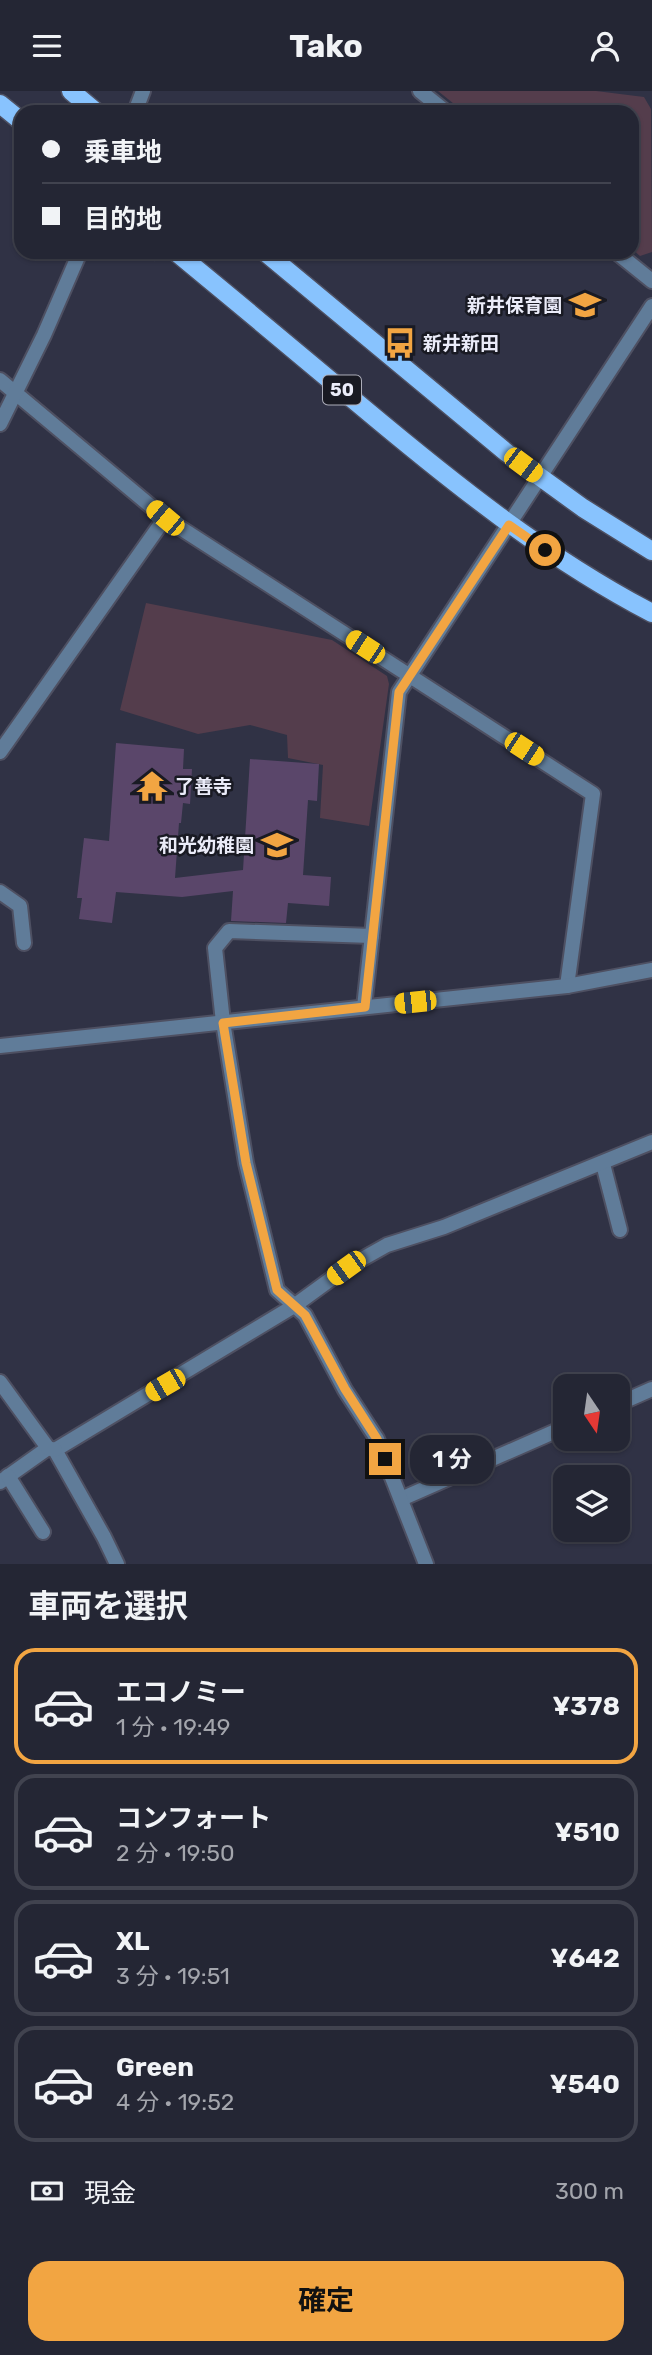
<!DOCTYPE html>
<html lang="ja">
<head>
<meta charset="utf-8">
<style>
  :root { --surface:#242634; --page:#2c2e3c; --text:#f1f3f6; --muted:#a3a5ac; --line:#41434f; --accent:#f2a542 }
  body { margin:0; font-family:Rubik,"Noto Sans JP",sans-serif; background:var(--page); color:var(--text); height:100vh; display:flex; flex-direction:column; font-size:26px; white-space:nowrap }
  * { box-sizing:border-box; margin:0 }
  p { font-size:23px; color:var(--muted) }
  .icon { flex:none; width:38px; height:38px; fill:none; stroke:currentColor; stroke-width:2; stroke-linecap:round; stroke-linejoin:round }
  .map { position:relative; height:1473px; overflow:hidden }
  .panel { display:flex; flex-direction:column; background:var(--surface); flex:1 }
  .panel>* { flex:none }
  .hud { position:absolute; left:14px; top:14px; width:625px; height:154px; border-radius:21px; box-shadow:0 2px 5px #0004,0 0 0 2px var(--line); display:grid; align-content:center; height:154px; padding:0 28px; background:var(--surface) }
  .needle { width:46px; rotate:167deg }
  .fabs { position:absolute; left:553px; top:1283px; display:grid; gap:14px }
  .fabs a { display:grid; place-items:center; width:77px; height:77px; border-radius:14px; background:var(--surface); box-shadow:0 2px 5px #0004,0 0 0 2px var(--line); font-size:35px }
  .end { position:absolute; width:32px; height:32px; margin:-16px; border:9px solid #f2a542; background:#111; box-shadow:0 0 0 4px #111 }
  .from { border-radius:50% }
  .bubble { position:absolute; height:49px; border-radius:21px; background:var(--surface); box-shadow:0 2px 5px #0004,0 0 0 2px var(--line); font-size:23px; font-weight:700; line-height:49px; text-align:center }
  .car { position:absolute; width:21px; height:42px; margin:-21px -10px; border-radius:9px; box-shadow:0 0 5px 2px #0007; background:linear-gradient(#f5c518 24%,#345 0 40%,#f5c518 0 76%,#345 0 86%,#f5c518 0) }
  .hud b { display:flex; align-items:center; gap:24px; height:66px; font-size:26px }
  .hud b+b { border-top:2px solid var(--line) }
  .hud i { width:18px; height:18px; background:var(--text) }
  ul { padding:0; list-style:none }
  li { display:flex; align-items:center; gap:21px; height:116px; margin:0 14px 10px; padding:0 14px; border:4px solid var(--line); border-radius:21px }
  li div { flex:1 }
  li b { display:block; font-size:26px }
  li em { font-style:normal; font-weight:700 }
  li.selected { border-color:var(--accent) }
  li>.icon { width:63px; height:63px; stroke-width:1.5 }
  h2 { padding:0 28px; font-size:32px; line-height:84px }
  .pay { display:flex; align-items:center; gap:18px; height:77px; padding:0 28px; font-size:26px }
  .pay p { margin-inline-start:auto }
  .action { display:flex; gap:14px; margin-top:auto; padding:14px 28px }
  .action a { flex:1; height:80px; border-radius:21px; background:var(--accent); color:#111; font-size:28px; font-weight:700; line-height:80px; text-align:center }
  header { display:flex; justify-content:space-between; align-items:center; height:91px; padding:0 28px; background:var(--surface); font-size:32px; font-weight:700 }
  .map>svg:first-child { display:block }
</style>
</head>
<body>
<header><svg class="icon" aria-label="menu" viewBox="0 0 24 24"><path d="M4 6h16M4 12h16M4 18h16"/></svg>Tako<svg class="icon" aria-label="person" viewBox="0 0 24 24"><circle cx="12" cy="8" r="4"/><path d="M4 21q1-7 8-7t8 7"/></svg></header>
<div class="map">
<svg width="652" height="1473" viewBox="0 0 652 1473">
  <rect width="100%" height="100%" fill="#303245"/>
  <g fill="#543d4c">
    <polygon points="438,0 596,0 644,6 651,18 652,161 640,165 632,158 632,21 464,21"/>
    <polygon points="146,512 332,549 387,585 389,593 369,735 320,727 323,674 288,667 287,644 250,634 198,643 120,619"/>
  </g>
  <polygon fill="#5a466a" points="116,652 184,658 183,678 192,678 190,713 183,712 181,732 179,732 175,787 243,779 250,668 319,673 317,710 308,709 303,784 331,786 329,815 288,812 286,832 231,830 233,800 182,806 116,801 112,832 79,828 82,807 77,807 84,747 109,750"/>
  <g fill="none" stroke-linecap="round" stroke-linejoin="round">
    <defs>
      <g id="service">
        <polyline points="618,1313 652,1298"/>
        <polyline points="0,1391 48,1357"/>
        <polyline points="401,1408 565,1336"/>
        <polyline points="117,1473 104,1446 55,1359 294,1215"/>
      </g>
      <g id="minor">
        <polyline points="420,0 446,21"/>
        <polyline points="616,161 652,190"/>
        <polyline points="0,289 165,427 593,703 567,895"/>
        <polyline points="0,661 165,427"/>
        <polyline points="0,801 20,815 24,852"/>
        <polyline points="372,845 229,840 215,857 223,931 246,1072 277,1199 305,1224 345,1299 377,1348 426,1473"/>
        <polyline points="364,916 399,601 652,215"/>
        <polyline points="0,955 567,895 652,879"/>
        <polyline points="603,1073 620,1139"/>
        <polyline points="294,1215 346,1177 387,1154 444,1136 652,1051"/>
        <polyline points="0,1291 48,1357 55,1359"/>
        <polyline points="8,1385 43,1441"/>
      </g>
      <g id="tertiary">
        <polyline points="135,21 143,0"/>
        <polyline points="0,333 44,244 80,161"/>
      </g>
      <g id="primary">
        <polyline points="71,0 96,21"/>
        <polyline points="0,13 21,30"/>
        <path d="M176,161C238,212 300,264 361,315C453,392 545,466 652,522"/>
        <polyline points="265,161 507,362 583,417 652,460"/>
      </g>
    </defs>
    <use href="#service" stroke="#4e5062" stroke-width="18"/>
    <use href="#minor" stroke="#4e5062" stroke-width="18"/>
    <use href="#tertiary" stroke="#4e5062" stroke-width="18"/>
    <use href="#primary" stroke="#4e5062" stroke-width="21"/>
    <polyline stroke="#757788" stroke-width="4.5" stroke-dasharray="3.5 5" stroke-linecap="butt" points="147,161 157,169"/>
    <use href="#service" stroke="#607c99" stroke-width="14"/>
    <use href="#minor" stroke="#607c99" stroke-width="14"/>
    <use href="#tertiary" stroke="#607c99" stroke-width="14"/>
    <use href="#primary" stroke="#88c3fe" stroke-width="18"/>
  </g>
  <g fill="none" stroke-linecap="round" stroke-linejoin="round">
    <polyline stroke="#f2a542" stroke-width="9" points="385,1368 377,1348 345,1298 305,1224 277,1199 246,1072 223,932 365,916 399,601 509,434 545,459"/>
  </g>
  <defs>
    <symbol id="school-bare" viewBox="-9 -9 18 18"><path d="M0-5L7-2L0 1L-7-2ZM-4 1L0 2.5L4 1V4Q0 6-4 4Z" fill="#f2a542" stroke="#191a23" stroke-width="2.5" paint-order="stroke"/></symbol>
    <symbol id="bus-bare" viewBox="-9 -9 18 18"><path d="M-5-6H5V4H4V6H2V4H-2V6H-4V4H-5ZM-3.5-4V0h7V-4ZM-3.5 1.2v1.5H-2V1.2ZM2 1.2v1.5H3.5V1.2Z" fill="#f2a542" stroke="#191a23" stroke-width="2.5" paint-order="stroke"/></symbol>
    <symbol id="temple-bare" viewBox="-9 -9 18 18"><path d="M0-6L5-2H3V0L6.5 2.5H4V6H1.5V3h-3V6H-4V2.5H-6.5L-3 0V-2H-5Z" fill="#f2a542" stroke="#191a23" stroke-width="2.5" paint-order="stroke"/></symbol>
  </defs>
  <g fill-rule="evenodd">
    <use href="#school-bare" x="563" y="192" width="44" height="44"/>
    <use href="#bus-bare" x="378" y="230" width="44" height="44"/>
    <use href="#temple-bare" x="130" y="673" width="44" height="44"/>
    <use href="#school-bare" x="255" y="732" width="44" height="44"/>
  </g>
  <g text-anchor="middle" stroke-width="5" stroke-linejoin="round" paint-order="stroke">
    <rect fill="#191a23" stroke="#acadb9" stroke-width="2" x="323" y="284.5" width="38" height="29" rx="5"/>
    <g font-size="18" font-weight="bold" fill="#ebecf9">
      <text x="342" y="305">50</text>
    </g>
    <g font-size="19" font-weight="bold" fill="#ebecf9" stroke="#191a23" text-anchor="end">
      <text x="562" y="221">新井保育園</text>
      <text x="423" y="259" text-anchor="start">新井新田</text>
      <text x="175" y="702" text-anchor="start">了善寺</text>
      <text x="254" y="761">和光幼稚園</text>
    </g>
  </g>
</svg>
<div class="fabs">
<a><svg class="needle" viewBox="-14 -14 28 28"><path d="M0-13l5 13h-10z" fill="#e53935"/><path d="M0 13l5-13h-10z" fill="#a3a5ac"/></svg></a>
<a><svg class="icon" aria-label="layers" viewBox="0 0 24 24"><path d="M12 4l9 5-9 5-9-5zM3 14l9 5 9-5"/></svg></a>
</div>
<i class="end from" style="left:545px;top:459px"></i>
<i class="end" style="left:385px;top:1368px"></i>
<div class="bubble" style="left:410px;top:1344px;width:84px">1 分</div>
<i class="car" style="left:523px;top:374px;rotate:127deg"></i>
<i class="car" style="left:165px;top:427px;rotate:310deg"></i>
<i class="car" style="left:365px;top:556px;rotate:303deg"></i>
<i class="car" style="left:524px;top:658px;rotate:123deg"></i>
<i class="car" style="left:415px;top:911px;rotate:264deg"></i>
<i class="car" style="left:346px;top:1177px;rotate:234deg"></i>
<i class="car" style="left:165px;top:1294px;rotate:240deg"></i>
<div class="hud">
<b><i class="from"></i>乗車地</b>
<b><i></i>目的地</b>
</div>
</div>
<section class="panel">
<h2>車両を選択</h2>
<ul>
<li class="selected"><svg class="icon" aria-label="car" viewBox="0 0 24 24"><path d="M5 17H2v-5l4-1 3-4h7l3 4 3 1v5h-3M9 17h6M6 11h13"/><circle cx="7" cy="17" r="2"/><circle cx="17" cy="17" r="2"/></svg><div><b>エコノミー</b><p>1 分 · 19:49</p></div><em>¥378</em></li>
<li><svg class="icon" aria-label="car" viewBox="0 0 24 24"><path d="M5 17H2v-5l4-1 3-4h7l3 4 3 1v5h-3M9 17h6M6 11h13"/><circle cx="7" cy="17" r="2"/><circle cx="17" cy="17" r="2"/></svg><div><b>コンフォート</b><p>2 分 · 19:50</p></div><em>¥510</em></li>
<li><svg class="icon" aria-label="car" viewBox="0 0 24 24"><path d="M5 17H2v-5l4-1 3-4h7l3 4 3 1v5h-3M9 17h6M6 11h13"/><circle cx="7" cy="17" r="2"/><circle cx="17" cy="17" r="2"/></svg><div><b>XL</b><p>3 分 · 19:51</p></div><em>¥642</em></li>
<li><svg class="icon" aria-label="car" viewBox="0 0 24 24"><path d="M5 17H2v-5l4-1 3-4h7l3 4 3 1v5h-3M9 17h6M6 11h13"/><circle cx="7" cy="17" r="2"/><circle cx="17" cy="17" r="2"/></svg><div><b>Green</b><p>4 分 · 19:52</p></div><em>¥540</em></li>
</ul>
<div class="pay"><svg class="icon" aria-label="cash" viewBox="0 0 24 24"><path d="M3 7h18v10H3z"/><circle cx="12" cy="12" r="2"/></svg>現金<p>300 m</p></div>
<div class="action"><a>確定</a></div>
</section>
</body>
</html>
